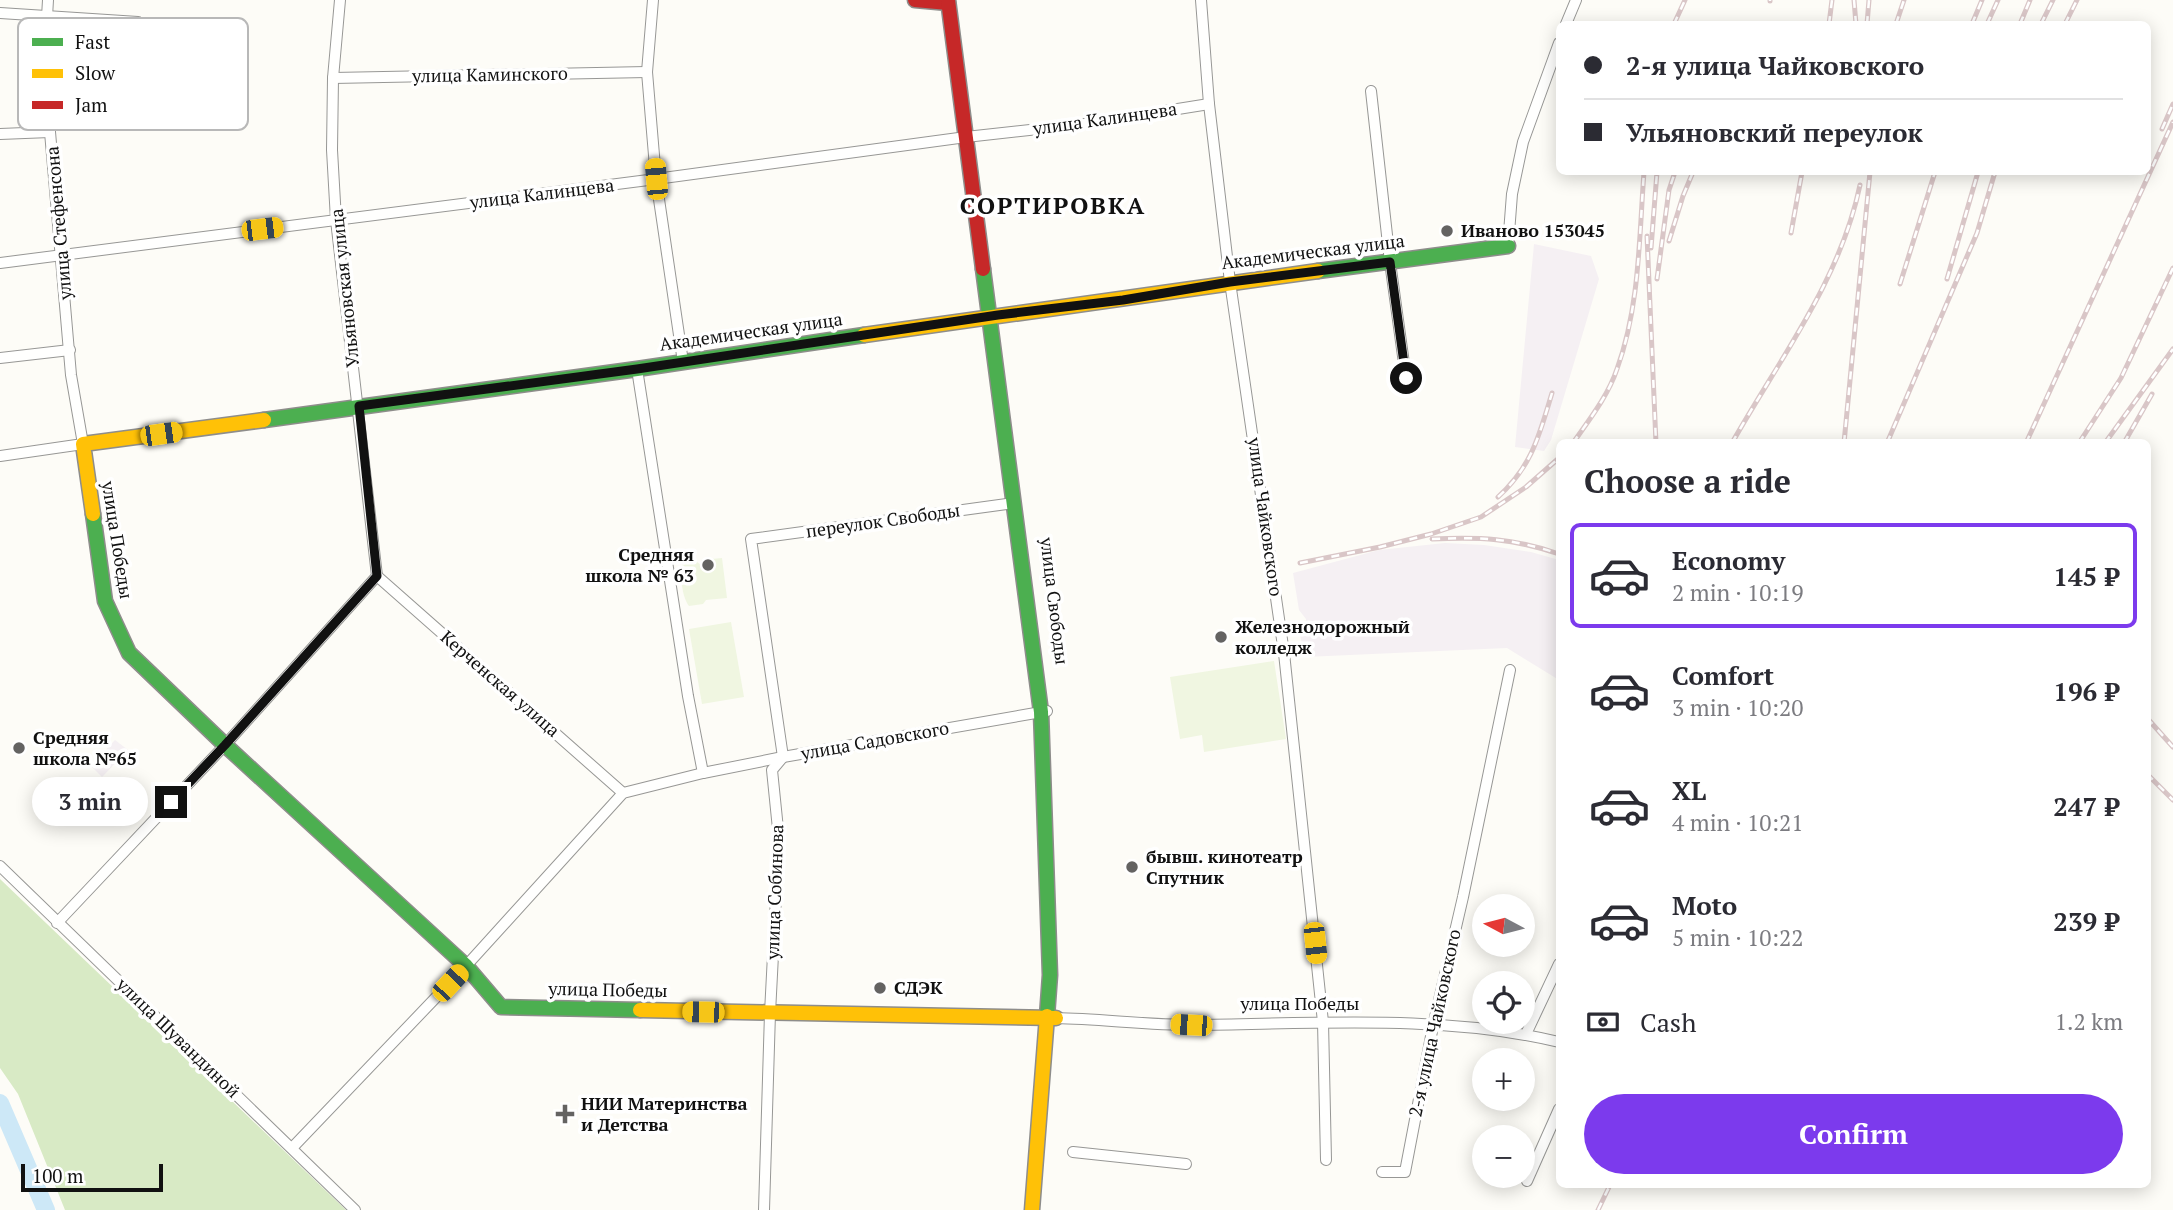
<!DOCTYPE html>
<html lang="en">
<head>
<meta charset="utf-8">
<style>
  :root { --surface:#fff; --page:#f2f2f3; --text:#2b2b33; --muted:#7c7c81; --line:#e1e1e2; --accent:#7c3aed }
  body { margin:0; font-family:"PT Serif",serif; background:var(--page); color:var(--text); height:100vh; display:flex; flex-direction:column; font-size:26px; white-space:nowrap }
  * { box-sizing:border-box; margin:0 }
  p { font-size:23px; color:var(--muted) }
  .icon { flex:none; width:38px; height:38px; fill:none; stroke:currentColor; stroke-width:2; stroke-linecap:round; stroke-linejoin:round }
  .map { position:relative; flex:1; overflow:hidden }
  .details { position:absolute; left:1556px; top:439px; width:595px; height:749px; display:flex; flex-direction:column; background:var(--surface); border-radius:10px; box-shadow:0 4px 18px #0003 }
  .details>* { flex:none }
  .banner { position:absolute; left:1556px; top:21px; width:595px; height:154px; border-radius:10px; box-shadow:0 4px 18px #0003; display:grid; align-content:center; height:154px; padding:0 28px; background:var(--surface) }
  .needle { width:46px; rotate:277deg }
  .tools { position:absolute; left:1472px; top:894px; display:grid; gap:14px }
  .tools a { display:grid; place-items:center; width:63px; height:63px; border-radius:50%; background:var(--surface); box-shadow:0 4px 18px #0003; font-size:35px }
  .scale { position:absolute; left:21px; bottom:18px; width:142px; box-sizing:border-box; padding-left:7px; border:4px solid #111; border-top:0; font-size:19px; line-height:24px; white-space:nowrap; color:#111; -webkit-text-stroke:5px #fff; paint-order:stroke }
  .end { position:absolute; width:32px; height:32px; margin:-16px; border:9px solid #111; background:#fff; box-shadow:0 0 0 4px #fff }
  .from { border-radius:50% }
  .bubble { position:absolute; height:49px; border-radius:24px; background:var(--surface); box-shadow:0 4px 18px #0003; font-size:23px; font-weight:600; line-height:49px; text-align:center }
  .car { position:absolute; width:21px; height:42px; margin:-21px -10px; border-radius:9px; box-shadow:0 0 5px 2px #0007; background:linear-gradient(#f5c518 24%,#345 0 40%,#f5c518 0 76%,#345 0 86%,#f5c518 0) }
  .banner b { display:flex; align-items:center; gap:24px; height:66px; font-size:26px }
  .banner b+b { border-top:2px solid var(--line) }
  .banner i { width:18px; height:18px; background:var(--text) }
  ul { padding:0; list-style:none }
  li { display:flex; align-items:center; gap:21px; height:105px; margin:0 14px 10px; padding:0 14px; border:4px solid transparent; border-radius:10px }
  li div { flex:1 }
  li b { display:block; font-size:26px }
  li em { font-style:normal; font-weight:600 }
  li.current { border-color:var(--accent) }
  li>.icon { width:63px; height:63px; stroke-width:1.5 }
  h2 { padding:0 28px; font-size:32px; line-height:84px }
  .pay { display:flex; align-items:center; gap:18px; height:77px; padding:0 28px; font-size:26px }
  .pay p { margin-inline-start:auto }
  .action { display:flex; gap:14px; margin-top:auto; padding:14px 28px }
  .action a { flex:1; height:80px; border-radius:42px; background:var(--accent); color:#fff; font-size:28px; font-weight:600; line-height:80px; text-align:center }
  .map>svg:first-child { display:block }
</style>
</head>
<body>
<div class="map">
<svg width="2173" height="1210" viewBox="0 0 2173 1210">
  <rect width="100%" height="100%" fill="#fdfcf7"/>
  <g fill="#f5f0f3">
    <polygon points="1534,244 1591,256 1599,279 1551,440 1544,451 1515,447"/>
    <polygon points="1445,543 1484,545 1531,552 1559,560 1559,680 1507,648 1305,657 1300,635 1305,631 1306,619 1299,610 1293,573 1379,550"/>
    <polygon points="115,740 128,750 102,777 91,766"/>
    <polygon points="79,779 90,789 60,823 53,817 59,810 55,806"/>
  </g>
  <polygon fill="#d8eac5" points="0,879 346,1210 65,1210 18,1094 0,1068"/>
  <g fill="#f0f6e1">
    <path d="M722,558L727,598L706,600L703,604L689,606C682,597 680,576 682,564L697,562L701,565V560Z"/>
    <polygon points="731,622 744,697 702,704 689,629"/>
    <polygon points="1274,661 1286,739 1204,752 1202,735 1180,739 1170,677"/>
  </g>
  <g fill="none" stroke-linecap="round" stroke-linejoin="round">
    <polyline stroke="#cde8f7" stroke-width="18" points="0,1103 46,1210"/>
    <defs>
      <g id="street">
        <polyline points="340,0 333,78 332,150 336,220 377,576"/>
        <polyline points="653,0 647,72 656,179 683,362"/>
        <polyline points="1201,0 1209,104 1230,282 1284,653 1323,1022 1326,1160"/>
        <polyline points="0,13 138,22"/>
        <polyline points="1566,24 1576,0"/>
        <polyline points="333,78 647,72"/>
        <polyline points="1371,91 1390,262 1406,378"/>
        <polyline points="0,134 50,132"/>
        <polyline points="1508,246 1512,194 1523,142 1559,43"/>
        <polyline points="0,263 656,179 966,137 1084,124 1209,104"/>
        <polyline points="0,358 70,350"/>
        <polyline points="637,369 688,696 703,773"/>
        <polyline points="0,456 83,444 71,375 50,132 47,17 48,0"/>
        <polyline points="377,576 623,793"/>
        <polyline points="0,866 355,1210"/>
        <polyline points="57,923 225,745 377,576"/>
        <path d="M1056,1018C1102,1019 1148,1025 1194,1025C1313,1024 1443,1014 1559,1042"/>
        <polyline points="1526,1034 1559,964"/>
        <polyline points="292,1148 466,966 623,793 703,773 783,757 1047,711"/>
        <polyline points="1073,1152 1186,1164"/>
        <polyline points="1382,1172 1405,1172 1433,1026 1463,897 1510,670"/>
        <polyline points="1527,1181 1559,1109"/>
        <polyline points="764,1210 770,1013 779,839 772,770 783,757 751,539 1014,503"/>
      </g>
      <g id="fast">
        <polyline points="983,269 1041,712 1050,975 1047,1016"/>
        <polyline points="1318,271 1508,246"/>
        <polyline points="264,420 637,369 864,335"/>
        <polyline points="93,514 105,601 129,653 225,745 466,966 501,1007 640,1010"/>
      </g>
      <g id="slow">
        <polyline points="864,335 1318,271"/>
        <polyline points="93,514 83,444 264,420"/>
        <polyline points="640,1010 1056,1018"/>
        <polyline points="1032,1210 1047,1016"/>
      </g>
      <g id="jam">
        <polyline points="915,0 948,3"/>
        <polyline points="948,0 983,269"/>
      </g>
    </defs>
    <use href="#street" stroke="#979795" stroke-width="12"/>
    <use href="#fast" stroke="#8e8d8b" stroke-width="17"/>
    <use href="#slow" stroke="#8e8d8b" stroke-width="17"/>
    <use href="#jam" stroke="#8e8d8b" stroke-width="17"/>
    <use href="#street" stroke="#fffffe" stroke-width="10"/>
    <use href="#fast" stroke="#4caf50" stroke-width="14"/>
    <use href="#slow" stroke="#ffc107" stroke-width="14"/>
    <use href="#jam" stroke="#c62828" stroke-width="14"/>
    <defs>
      <g id="rail">
        <polyline points="1854,0 1856,24"/>
        <polyline points="1770,1 1770,0"/>
        <polyline points="1674,24 1685,0"/>
        <polyline points="1829,24 1832,0"/>
        <polyline points="1867,24 1869,0"/>
        <polyline points="1896,24 1904,0"/>
        <polyline points="1972,24 1982,0"/>
        <polyline points="1987,24 1998,0"/>
        <polyline points="2020,24 2030,0"/>
        <polyline points="2041,24 2053,0"/>
        <polyline points="2065,24 2077,0"/>
        <polyline points="2162,129 2173,104"/>
        <polyline points="1791,233 1802,172"/>
        <polyline points="1647,236 1656,443"/>
        <polyline points="1669,241 1683,196 1693,172"/>
        <polyline points="1651,248 1657,172"/>
        <polyline points="1657,279 1669,190 1675,172"/>
        <polyline points="1947,279 1978,172"/>
        <polyline points="1900,284 1935,172"/>
        <path d="M1573,443C1589,420 1608,396 1617,369C1640,306 1639,237 1644,172"/>
        <path d="M1732,443C1780,358 1840,281 1860,185"/>
        <polyline points="1844,443 1870,172"/>
        <polyline points="1887,443 1977,233 1995,172"/>
        <polyline points="2026,443 2173,122"/>
        <polyline points="2079,443 2121,378 2173,268"/>
        <polyline points="2105,443 2173,349"/>
        <polyline points="2124,443 2152,394"/>
        <path d="M1498,497C1532,466 1539,436 1552,393"/>
        <path d="M1432,539C1480,537 1513,538 1559,554"/>
        <polyline points="1300,563 1380,547 1431,534 1481,517 1526,487 1559,458"/>
        <polyline points="2147,718 2173,747"/>
        <polyline points="2147,774 2173,800"/>
        <polyline points="1598,1210 1610,1185"/>
      </g>
    </defs>
    <use href="#rail" stroke="#d9c6c7" stroke-width="5"/>
    <use href="#rail" stroke="#fff" stroke-width="2.5" stroke-dasharray="8" stroke-linecap="butt"/>
  </g>
  <g fill="none" stroke-linecap="round" stroke-linejoin="round">
    <polyline stroke="#111" stroke-width="9" points="171,802 225,745 377,576 359,406 637,369 998,315 1123,300 1230,282 1390,262 1406,378"/>
  </g>
  <g fill="#646362" stroke="#fff" stroke-width="2.5">
    <circle cx="1447" cy="231" r="7"/>
    <circle cx="708" cy="565" r="7"/>
    <circle cx="1221" cy="637" r="7"/>
    <circle cx="19" cy="748" r="7"/>
    <circle cx="1132" cy="867" r="7"/>
    <circle cx="880" cy="988" r="7"/>
    <path d="M561.5 1103.5h7v7h7v7h-7v7h-7v-7h-7v-7h7z"/>
  </g>
  <g text-anchor="middle" stroke-width="7" stroke-linejoin="round" paint-order="stroke">
    <g font-size="18" fill="#111" stroke="#fff">
      <text transform="translate(490 75) rotate(-1)" y="6">улица Каминского</text>
      <text transform="translate(1105 119) rotate(-8)" y="6">улица Калинцева</text>
      <text transform="translate(542 194) rotate(-7)" y="6">улица Калинцева</text>
      <text transform="translate(59 223) rotate(-95)" y="6">улица Стефенсона</text>
      <text transform="translate(1313 252) rotate(-7)" y="6">Академическая улица</text>
      <text transform="translate(345 288) rotate(-96)" y="6">Ульяновская улица</text>
      <text transform="translate(751 332) rotate(-8)" y="6">Академическая улица</text>
      <text transform="translate(1265 517) rotate(82)" y="6">улица Чайковского</text>
      <text transform="translate(883 521) rotate(-8)" y="6">переулок Свободы</text>
      <text transform="translate(117 540) rotate(81)" y="6">улица Победы</text>
      <text transform="translate(1054 601) rotate(83)" y="6">улица Свободы</text>
      <text transform="translate(500 684) rotate(41)" y="6">Керченская улица</text>
      <text transform="translate(875 741) rotate(-10)" y="6">улица Садовского</text>
      <text transform="translate(775 892) rotate(-88)" y="6">улица Собинова</text>
      <text transform="translate(608 990) rotate(1)" y="6">улица Победы</text>
      <text x="1300" y="1010">улица Победы</text>
      <text transform="translate(1435 1023) rotate(-78)" y="6">2-я улица Чайковского</text>
      <text transform="translate(178 1038) rotate(44)" y="6">улица Шувандиной</text>
    </g>
    <g font-size="18" font-weight="bold" fill="#111" stroke="#fff" text-anchor="start">
      <text x="1461" y="237">Иваново 153045</text>
      <text x="694" y="561" text-anchor="end">Средняя<tspan x="694" dy="21">школа № 63</tspan></text>
      <text x="1235" y="633">Железнодорожный<tspan x="1235" dy="21">колледж</tspan></text>
      <text x="33" y="744">Средняя<tspan x="33" dy="21">школа №65</tspan></text>
      <text x="1146" y="863">бывш. кинотеатр<tspan x="1146" dy="21">Спутник</tspan></text>
      <text x="894" y="994">СДЭК</text>
      <text x="581" y="1110">НИИ Материнства<tspan x="581" dy="21">и Детства</tspan></text>
    </g>
    <g font-size="24" font-weight="bold" letter-spacing="2" fill="#111" stroke="#fff">
      <text x="1053" y="214">СОРТИРОВКА</text>
    </g>
  </g>
  <rect x="18" y="18" width="230" height="112" rx="10" fill="#fff" stroke="#b8b8b8" stroke-width="2"/>
  <rect x="32" y="38" width="31" height="8" fill="#4caf50"/>
  <rect x="32" y="69" width="31" height="9" fill="#ffc107"/>
  <rect x="32" y="101" width="31" height="8" fill="#c62828"/>
  <g font-size="19" fill="#111">
    <text x="75" y="49">Fast</text>
    <text x="75" y="80">Slow</text>
    <text x="75" y="112">Jam</text>
  </g>
</svg>
<div class="tools">
<a><svg class="needle" viewBox="-14 -14 28 28"><path d="M0-13l5 13h-10z" fill="#e53935"/><path d="M0 13l5-13h-10z" fill="#7c7c81"/></svg></a>
<a><svg class="icon" aria-label="locate" viewBox="0 0 24 24"><circle cx="12" cy="12" r="6"/><path d="M12 2v4M12 18v4M2 12h4M18 12h4"/></svg></a>
<a>+</a>
<a>−</a>
</div>
<div class="scale">100 m</div>
<i class="end from" style="left:1406px;top:378px"></i>
<i class="end" style="left:171px;top:802px"></i>
<div class="bubble" style="left:32px;top:777px;width:116px">3 min</div>
<i class="car" style="left:656px;top:179px;rotate:355deg"></i>
<i class="car" style="left:262px;top:229px;rotate:83deg"></i>
<i class="car" style="left:161px;top:434px;rotate:82deg"></i>
<i class="car" style="left:1315px;top:943px;rotate:174deg"></i>
<i class="car" style="left:450px;top:983px;rotate:43deg"></i>
<i class="car" style="left:703px;top:1012px;rotate:271deg"></i>
<i class="car" style="left:1191px;top:1025px;rotate:273deg"></i>
<div class="banner">
<b><i class="from"></i>2-я улица Чайковского</b>
<b><i></i>Ульяновский переулок</b>
</div>
<section class="details">
<h2>Choose a ride</h2>
<ul>
<li class="current"><svg class="icon" aria-label="car" viewBox="0 0 24 24"><path d="M5 17H2v-5l4-1 3-4h7l3 4 3 1v5h-3M9 17h6M6 11h13"/><circle cx="7" cy="17" r="2"/><circle cx="17" cy="17" r="2"/></svg><div><b>Economy</b><p>2 min · 10:19</p></div><em>145 ₽</em></li>
<li><svg class="icon" aria-label="car" viewBox="0 0 24 24"><path d="M5 17H2v-5l4-1 3-4h7l3 4 3 1v5h-3M9 17h6M6 11h13"/><circle cx="7" cy="17" r="2"/><circle cx="17" cy="17" r="2"/></svg><div><b>Comfort</b><p>3 min · 10:20</p></div><em>196 ₽</em></li>
<li><svg class="icon" aria-label="car" viewBox="0 0 24 24"><path d="M5 17H2v-5l4-1 3-4h7l3 4 3 1v5h-3M9 17h6M6 11h13"/><circle cx="7" cy="17" r="2"/><circle cx="17" cy="17" r="2"/></svg><div><b>XL</b><p>4 min · 10:21</p></div><em>247 ₽</em></li>
<li><svg class="icon" aria-label="car" viewBox="0 0 24 24"><path d="M5 17H2v-5l4-1 3-4h7l3 4 3 1v5h-3M9 17h6M6 11h13"/><circle cx="7" cy="17" r="2"/><circle cx="17" cy="17" r="2"/></svg><div><b>Moto</b><p>5 min · 10:22</p></div><em>239 ₽</em></li>
</ul>
<div class="pay"><svg class="icon" aria-label="cash" viewBox="0 0 24 24"><path d="M3 7h18v10H3z"/><circle cx="12" cy="12" r="2"/></svg>Cash<p>1.2 km</p></div>
<div class="action"><a>Confirm</a></div>
</section>
</div>
</body>
</html>
